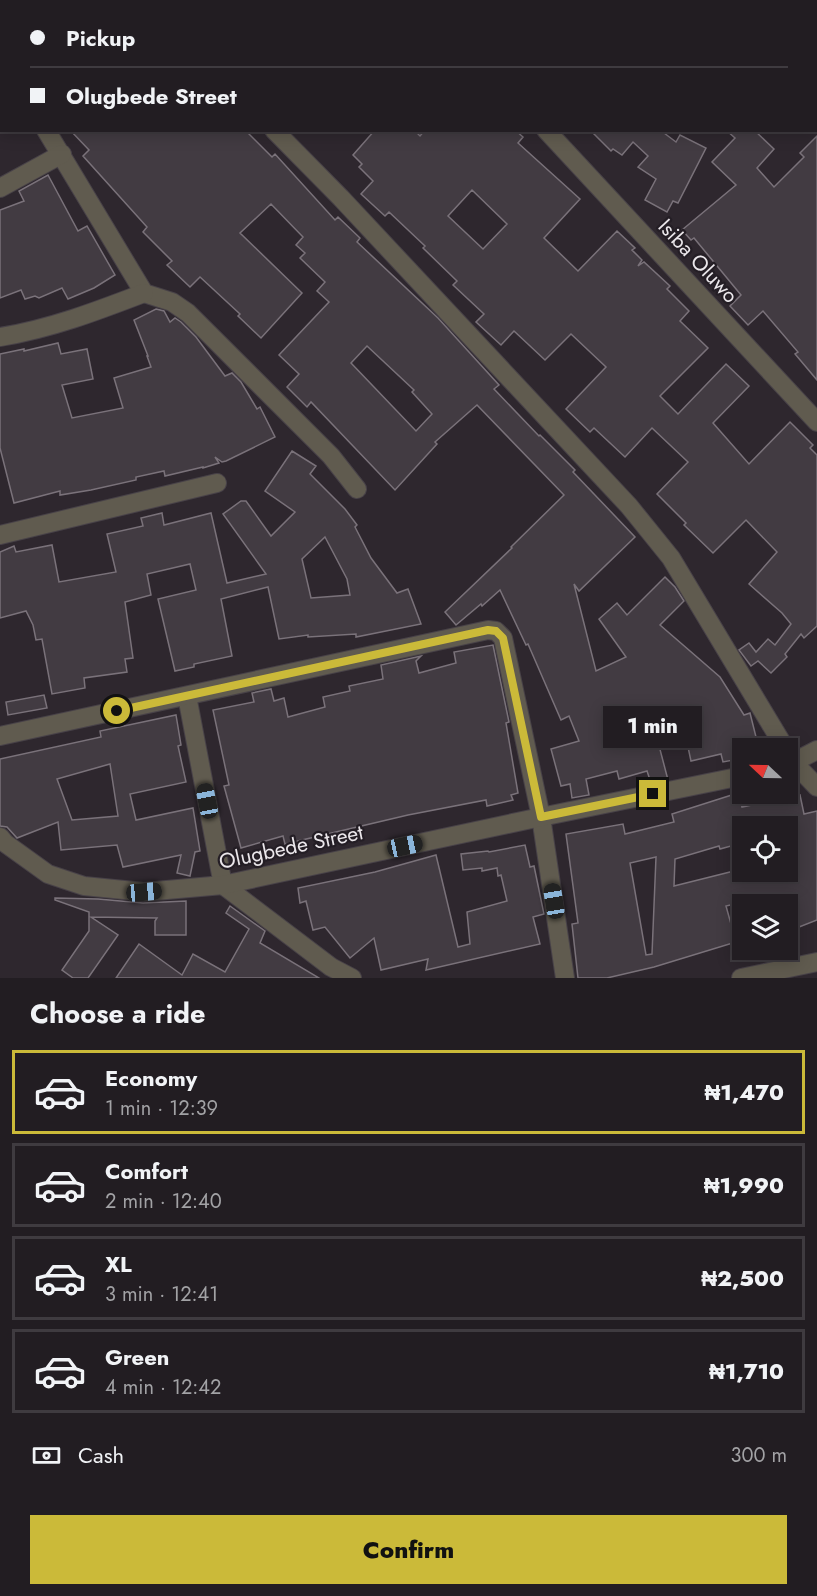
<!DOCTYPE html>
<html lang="en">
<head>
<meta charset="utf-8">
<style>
  :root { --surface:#221d22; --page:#2e2a2f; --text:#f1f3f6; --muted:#a2a2a5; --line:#3f3b40; --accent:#cbba39 }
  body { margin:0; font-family:Jost,sans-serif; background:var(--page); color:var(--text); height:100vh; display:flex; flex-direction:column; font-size:22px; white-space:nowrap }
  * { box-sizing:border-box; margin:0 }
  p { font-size:20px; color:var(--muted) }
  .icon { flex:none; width:33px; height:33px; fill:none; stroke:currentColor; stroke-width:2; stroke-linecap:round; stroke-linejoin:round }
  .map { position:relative; height:978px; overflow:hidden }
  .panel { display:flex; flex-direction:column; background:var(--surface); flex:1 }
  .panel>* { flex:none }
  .hud { position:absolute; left:0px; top:0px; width:818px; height:132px; box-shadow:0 3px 15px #0003,0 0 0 2px var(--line); display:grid; align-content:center; height:132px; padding:0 30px; background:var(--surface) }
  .needle { width:39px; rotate:292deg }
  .tools { position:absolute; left:732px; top:738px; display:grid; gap:12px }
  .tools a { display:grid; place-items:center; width:66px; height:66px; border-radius:0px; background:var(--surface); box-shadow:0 3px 15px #0003,0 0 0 2px var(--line); font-size:30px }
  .end { position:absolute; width:27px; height:27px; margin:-14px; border:8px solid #cbba39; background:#111; box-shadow:0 0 0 3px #111 }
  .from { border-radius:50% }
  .bubble { position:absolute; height:42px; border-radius:0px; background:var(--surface); box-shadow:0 3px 15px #0003,0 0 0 2px var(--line); font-size:20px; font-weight:800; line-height:42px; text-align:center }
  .car { position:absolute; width:18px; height:36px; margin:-18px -9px; border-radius:8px; box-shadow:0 0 4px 2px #0007; background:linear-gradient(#222 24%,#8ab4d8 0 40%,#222 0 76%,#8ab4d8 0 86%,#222 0) }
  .hud b { display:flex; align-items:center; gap:21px; height:57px; font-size:22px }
  .hud b+b { border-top:2px solid var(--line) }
  .hud i { width:15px; height:15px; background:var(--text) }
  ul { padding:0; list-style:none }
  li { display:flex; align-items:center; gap:18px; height:84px; margin:0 12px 9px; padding:0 18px; border:3px solid var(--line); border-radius:0px }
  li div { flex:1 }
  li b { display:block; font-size:22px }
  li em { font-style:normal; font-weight:800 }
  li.on { border-color:var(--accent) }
  li>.icon { width:54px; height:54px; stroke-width:1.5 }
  h2 { padding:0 30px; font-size:27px; line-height:72px }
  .pay { display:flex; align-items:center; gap:15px; height:66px; padding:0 30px; font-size:22px }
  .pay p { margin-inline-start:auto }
  .primary-button { display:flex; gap:12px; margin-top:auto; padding:12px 30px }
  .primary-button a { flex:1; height:69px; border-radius:0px; background:var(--accent); color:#111; font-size:24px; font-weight:800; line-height:69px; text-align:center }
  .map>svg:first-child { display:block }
</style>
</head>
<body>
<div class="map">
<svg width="817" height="978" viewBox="0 0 817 978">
  <rect width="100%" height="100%" fill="#2e272e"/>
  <g fill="#423b42" stroke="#7a727a" stroke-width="1.5" fill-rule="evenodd">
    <path d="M70,130H245L272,157L275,154L335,220L338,217L360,238L357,242L438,318L499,385L494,389L539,436L540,435L575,470L573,472L635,537L579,591L574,584L596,671L626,657L599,619L617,603L627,615L665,577L675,587L684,601L660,625L720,677L744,715L750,713L758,745L737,750L739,759L723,762L721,754L691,761L685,733L657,738L668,780L651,783L647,771L619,779L617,771L586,779L589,795L572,798L570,784L561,786L551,749L579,741L569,716L561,720L528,644L526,645L500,590L482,606L481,604L456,625L445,612L512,548L511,547L564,495L477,405L435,442L437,444L395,490L311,402L307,407L287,387L299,374L279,355L329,302L317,291L325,282L300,258L305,253L296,245L303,237L271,204L240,233L302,293L261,338L238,316L240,314L200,277L190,287L167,265L172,261L143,232L147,227L83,156L89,150ZM367,346L414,390L412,392L432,414L416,431L351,363Z"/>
    <path d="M375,130H414L420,136L425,130H515L523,137L518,143L580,199L544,238L578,271L617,231L635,248L632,250L642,260L638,266L644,262L670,286L667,289L689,311L680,321L708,348L660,396L678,414L726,364L749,386L713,423L749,464L790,422L813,445L810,448L817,455V626L804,638L801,634L785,654L787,657L771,673L758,661L751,666L739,650L749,643L756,652L768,639L775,645L791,624L782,613L749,584L777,552L746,520L713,553L684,525L686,523L657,494L688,462L652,428L625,457L594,428L590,432L566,409L606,367L571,334L545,360L514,331L501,345L476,322L484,314L453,285L457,281L423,248L425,246L389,212L385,216L361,194L373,181L359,167L362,164L353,155ZM472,190L507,224L483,249L448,216Z"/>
    <polygon points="590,130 660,130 676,142 680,135 706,148 678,203 673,201 667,212 645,200 656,179 638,167 648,156 633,142 622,155 613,149 611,151"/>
    <polygon points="726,130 754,130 774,149 757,168 774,187 804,157 800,153 817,136 817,380 795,354 798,352 763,311 748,325 730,306 741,295 694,238 691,240 682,230 736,185 712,162 735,138"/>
    <polygon points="48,175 78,231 87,226 115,275 94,288 68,299 62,288 39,298 35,296 25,299 21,290 0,298 0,210 24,201 19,191"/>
    <polygon points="156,309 164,311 170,322 175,318 181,322 196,337 225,376 232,373 241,382 257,409 260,407 275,437 226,461 222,462 215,457 219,463 203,468 203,467 165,476 164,471 136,477 136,480 91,490 60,495 60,491 14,503 0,448 0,354 24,349 24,351 58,343 61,354 87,349 93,379 62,385 72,418 123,408 114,378 151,367 147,356 148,356 134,320"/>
    <path d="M292,451L316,466L310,474L345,509L357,525L355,527L371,558L397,593L408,589L421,624L356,637V634L308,637V635L279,639L268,587L221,599L232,656L194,664V667L175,671L158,599L196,590L190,564L147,574L151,595L125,602L133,658L125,659L127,672L84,678L85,688L52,694L42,639L36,640L33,625L26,611L0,618V552L14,546L16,552L52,545L59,582L116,572L107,534L143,526L141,518L162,513L164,525L211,513L227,583L266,574L223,514L241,501H246L271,536L295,512L265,491ZM325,537L347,579L350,595L311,598L302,559Z"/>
    <polygon points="493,645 509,722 506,723 518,793 511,795 513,800 487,806 486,800 408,815 285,844 283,836 241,848 224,786 229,785 213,710 254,702 252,693 271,689 274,701 284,698 288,717 325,707 323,697 350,691 349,686 383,679 381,665 421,656 416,661 419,673 456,663 454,652"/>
    <polygon points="44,695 47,708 8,715 6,702"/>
    <path d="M176,715L181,745L178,746L186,782L130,794L136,820L193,808L200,851L195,852L190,876L177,873L181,855L123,867L117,845L61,850L58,822L17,838L7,827L0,826V759L101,737L100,731ZM110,764L118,816L72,820L57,779Z"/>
    <path d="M738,793L742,807L800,795L804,814L817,811V920L794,929L788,913V904H784L780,893L726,906L736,942L654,967L607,978H578L572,924L578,923L566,834L623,824L625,834L674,822L672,814ZM742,826H788V872H742V869L674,886L675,859L719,846L720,849L742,843ZM656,857L652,954L646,955L630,863Z"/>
    <polygon points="525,845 530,867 534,866 544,914 533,917 540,944 426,970 428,959 381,970 374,938 350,958 325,927 313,930 306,901 300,903 298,888 375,872 436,855 458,947 470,944 467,912 507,901 501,875 498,876 497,868 482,871 482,868 463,870 461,854 488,851 489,852"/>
    <polygon points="55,898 98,899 143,903 186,901 186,935 155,935 155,921 157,918 91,917 118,935 88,978 73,978 62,970 89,931 89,912 55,900"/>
    <polygon points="230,906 265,931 260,943 319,978 116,978 139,944 182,975 193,954 225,972 249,929 226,913"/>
  </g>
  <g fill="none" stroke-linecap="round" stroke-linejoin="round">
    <defs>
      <g id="minor">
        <polyline points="144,0 145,2"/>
        <polyline points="426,0 428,2"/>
        <polyline points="716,0 717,2"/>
        <polyline points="445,2 447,0"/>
        <polyline points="563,2 565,0"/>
        <polyline points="0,77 2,79"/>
        <polyline points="816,107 817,108"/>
        <polyline points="46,130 144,293 172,302 188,313 331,456 357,489"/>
        <polyline points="274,130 341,198 629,506 671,558 785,748"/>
        <polyline points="546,130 817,422"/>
        <polyline points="0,188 62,154"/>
        <path d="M0,337C50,329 97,311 144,293"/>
        <polyline points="0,535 217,483"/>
        <polyline points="187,696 223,885 331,967 352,978"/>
        <polyline points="0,736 488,630 496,631 503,638 541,817 565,978"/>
        <polyline points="788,753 794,763 817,787"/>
        <polyline points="788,765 817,750"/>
        <polyline points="0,837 5,843 48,874 84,886 144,892 223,885 541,817 742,776"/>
        <polyline points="741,978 817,962"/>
      </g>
    </defs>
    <use href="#minor" stroke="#484248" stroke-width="20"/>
    <use href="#minor" stroke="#605b4f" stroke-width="18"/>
  </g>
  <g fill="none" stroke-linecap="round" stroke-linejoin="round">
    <polyline stroke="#cbba39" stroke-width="8" points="117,711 488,630 496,631 503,638 541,817 653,794"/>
  </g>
  <g text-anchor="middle" stroke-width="4.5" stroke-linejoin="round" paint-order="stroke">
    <g font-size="21" fill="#ebe7eb" stroke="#241e25">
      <text transform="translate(698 261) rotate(47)" y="7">Isiba Oluwo</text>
      <text transform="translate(291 847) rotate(-12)" y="7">Olugbede Street</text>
    </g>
  </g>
</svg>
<div class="tools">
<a><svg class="needle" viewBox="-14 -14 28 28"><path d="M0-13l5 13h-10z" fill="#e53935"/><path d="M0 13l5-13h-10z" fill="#a2a2a5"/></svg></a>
<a><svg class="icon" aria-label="locate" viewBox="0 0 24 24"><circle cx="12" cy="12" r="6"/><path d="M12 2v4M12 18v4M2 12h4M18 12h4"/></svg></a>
<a><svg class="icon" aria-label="layers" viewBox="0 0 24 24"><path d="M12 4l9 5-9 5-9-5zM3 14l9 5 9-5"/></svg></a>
</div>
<i class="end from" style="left:117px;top:711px"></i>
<i class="end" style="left:653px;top:794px"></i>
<div class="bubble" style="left:603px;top:706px;width:99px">1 min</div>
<i class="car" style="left:207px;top:801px;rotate:349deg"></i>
<i class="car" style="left:405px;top:846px;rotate:78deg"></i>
<i class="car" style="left:144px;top:892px;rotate:85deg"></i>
<i class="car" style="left:554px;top:901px;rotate:351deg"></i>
<div class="hud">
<b><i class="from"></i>Pickup</b>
<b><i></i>Olugbede Street</b>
</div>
</div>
<section class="panel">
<h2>Choose a ride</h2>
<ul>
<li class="on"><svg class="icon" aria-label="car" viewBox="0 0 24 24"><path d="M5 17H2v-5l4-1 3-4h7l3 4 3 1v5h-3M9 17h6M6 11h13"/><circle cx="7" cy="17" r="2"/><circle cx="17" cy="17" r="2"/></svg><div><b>Economy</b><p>1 min · 12:39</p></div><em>₦1,470</em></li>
<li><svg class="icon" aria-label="car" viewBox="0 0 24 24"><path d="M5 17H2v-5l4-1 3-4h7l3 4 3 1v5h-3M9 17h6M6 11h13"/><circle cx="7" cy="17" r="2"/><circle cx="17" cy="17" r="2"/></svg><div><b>Comfort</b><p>2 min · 12:40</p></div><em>₦1,990</em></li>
<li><svg class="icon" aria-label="car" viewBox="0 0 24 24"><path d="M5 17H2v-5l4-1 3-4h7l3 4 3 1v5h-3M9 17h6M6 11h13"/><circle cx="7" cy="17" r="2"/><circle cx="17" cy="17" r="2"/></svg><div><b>XL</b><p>3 min · 12:41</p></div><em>₦2,500</em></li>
<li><svg class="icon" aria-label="car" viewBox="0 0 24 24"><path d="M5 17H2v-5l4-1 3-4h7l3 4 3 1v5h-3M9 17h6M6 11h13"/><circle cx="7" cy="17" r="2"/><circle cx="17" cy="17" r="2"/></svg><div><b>Green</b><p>4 min · 12:42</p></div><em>₦1,710</em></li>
</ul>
<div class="pay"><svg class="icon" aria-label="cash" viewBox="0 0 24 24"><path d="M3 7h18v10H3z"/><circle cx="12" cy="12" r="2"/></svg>Cash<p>300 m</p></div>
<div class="primary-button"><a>Confirm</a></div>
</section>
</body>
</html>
